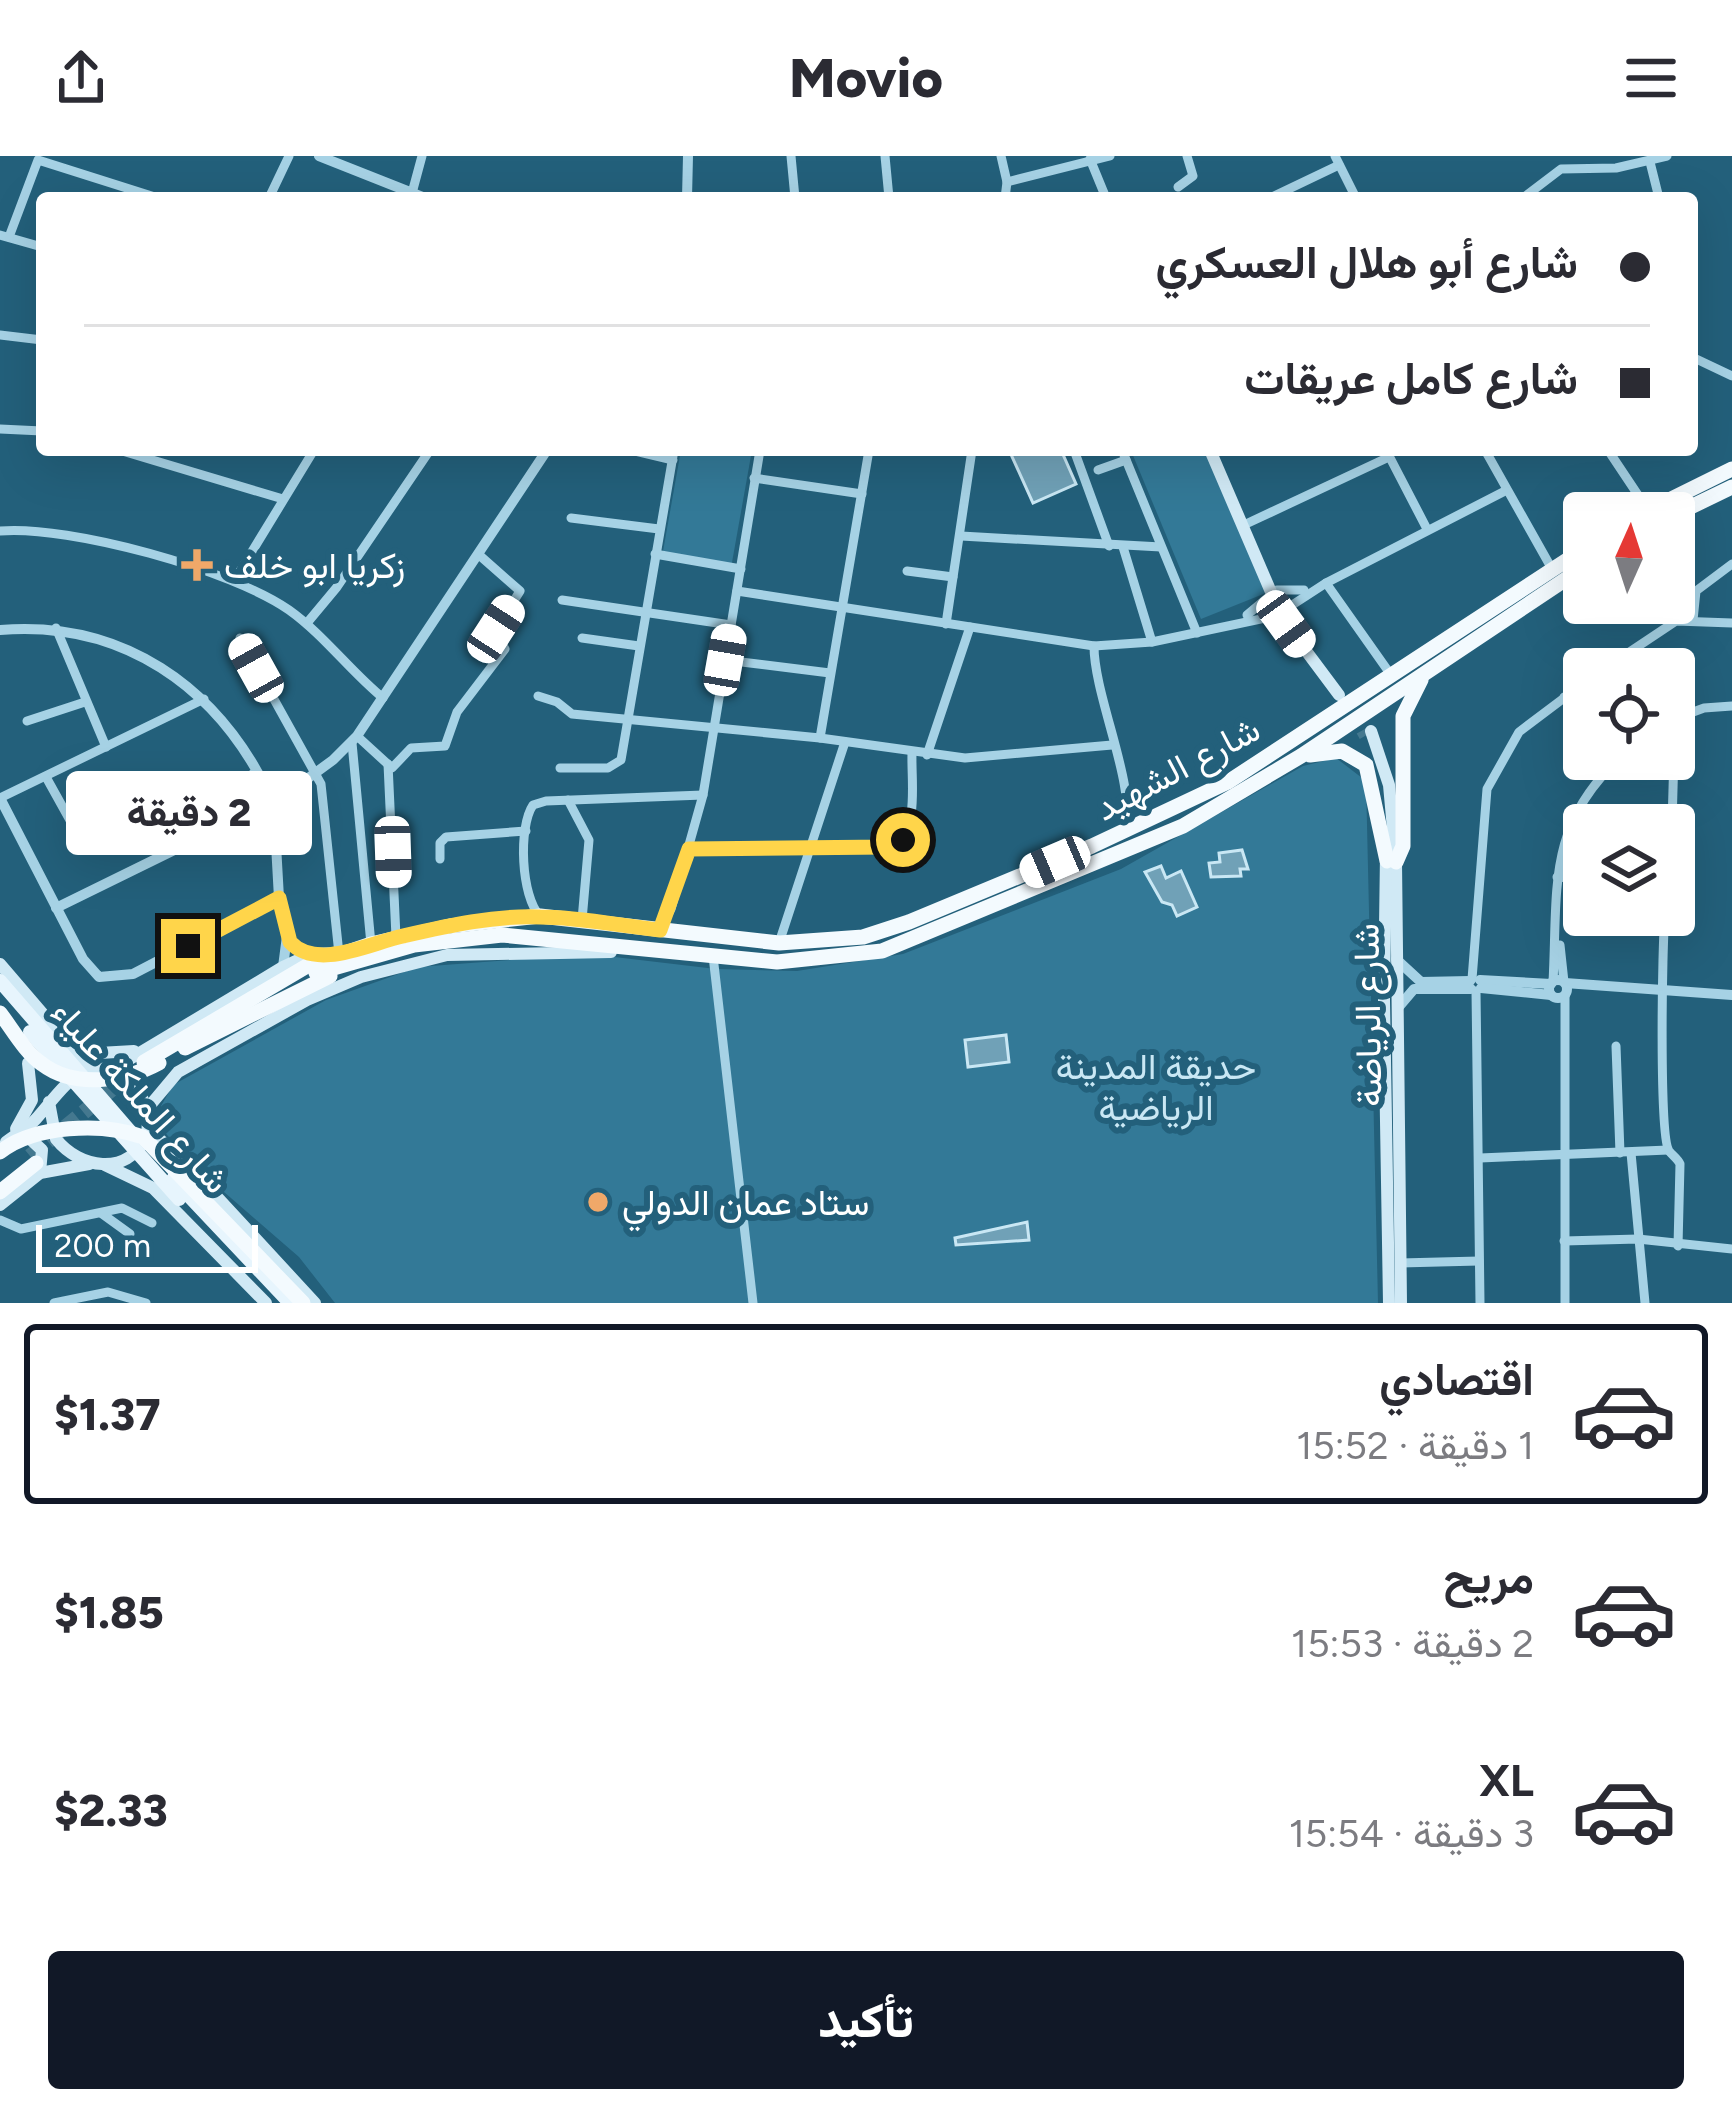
<!DOCTYPE html>
<html lang="ar">
<head>
<meta charset="utf-8">
<style>
  :root { --surface:#fff; --page:#f7f7f7; --text:#2b2b33; --muted:#7c7c81; --line:#e1e1e2; --accent:#111827 }
  body { margin:0; font-family:Figtree,Vazirmatn,sans-serif; background:var(--page); color:var(--text); direction:rtl; height:100vh; display:flex; flex-direction:column; font-size:45px; white-space:nowrap }
  * { box-sizing:border-box; margin:0 }
  p { font-size:39px; color:var(--muted) }
  .icon { flex:none; width:66px; height:66px; fill:none; stroke:currentColor; stroke-width:2; stroke-linecap:round; stroke-linejoin:round }
  .map { position:relative; height:1147px; overflow:hidden; direction:ltr }
  .drawer { display:flex; flex-direction:column; background:var(--surface); flex:1 }
  .drawer>* { flex:none }
  .guide { position:absolute; left:36px; top:36px; width:1662px; height:264px; border-radius:12px; box-shadow:0 12px 48px #0002; direction:rtl; display:grid; align-content:center; height:264px; padding:0 48px; background:var(--surface) }
  .needle { width:78px; rotate:3deg }
  .fabs { position:absolute; left:1563px; top:336px; display:grid; gap:24px }
  .fabs a { display:grid; place-items:center; width:132px; height:132px; border-radius:12px; background:var(--surface); box-shadow:0 12px 48px #0002; font-size:60px }
  .scale { position:absolute; left:36px; bottom:30px; width:222px; box-sizing:border-box; padding-left:12px; border:6px solid #fff; border-top:0; font-size:33px; line-height:42px; white-space:nowrap; color:#fff; -webkit-text-stroke:9px #23607b; paint-order:stroke }
  .end { position:absolute; width:54px; height:54px; margin:-27px; border:15px solid #ffd54a; background:#111; box-shadow:0 0 0 6px #111 }
  .from { border-radius:50% }
  .bubble { position:absolute; height:84px; border-radius:12px; background:var(--surface); box-shadow:0 12px 48px #0002; font-size:39px; font-weight:800; line-height:84px; text-align:center; direction:rtl }
  .car { position:absolute; width:36px; height:72px; margin:-36px -18px; border-radius:15px; box-shadow:0 0 9px 3px #0007; background:linear-gradient(#fff 24%,#345 0 40%,#fff 0 76%,#345 0 86%,#fff 0) }
  .guide b { display:flex; align-items:center; gap:42px; height:114px; font-size:45px }
  .guide b+b { border-top:3px solid var(--line) }
  .guide i { width:30px; height:30px; background:var(--text) }
  ul { padding:21px 0 0; list-style:none }
  li { display:flex; align-items:center; gap:36px; height:180px; margin:0 24px 18px; padding:0 24px; border:6px solid transparent; border-radius:12px }
  li div { flex:1 }
  li b { display:block; font-size:45px }
  li em { font-style:normal; font-weight:800 }
  li.on { border-color:var(--accent) }
  li>.icon { width:108px; height:108px; stroke-width:1.5 }
  .primary-button { display:flex; gap:24px; margin-top:auto; padding:24px 48px }
  .primary-button a { flex:1; height:138px; border-radius:12px; background:var(--accent); color:#fff; font-size:48px; font-weight:800; line-height:138px; text-align:center }
  header { display:flex; justify-content:space-between; align-items:center; height:156px; padding:0 48px; background:var(--surface); font-size:54px; font-weight:800 }
  .map>svg:first-child { display:block }
</style>
</head>
<body>
<header><svg class="icon" aria-label="menu" viewBox="0 0 24 24"><path d="M4 6h16M4 12h16M4 18h16"/></svg>Movio<svg class="icon" aria-label="share" viewBox="0 0 24 24"><path d="M12 15V3M7 8l5-5 5 5M5 13v7h14v-7"/></svg></header>
<div class="map">
<svg width="1732" height="1147" viewBox="0 0 1732 1147">
  <rect width="100%" height="100%" fill="#23607b"/>
  <g fill="#337997">
    <polygon points="681,294 752,294 731,412 662,401"/>
    <polygon points="1139,294 1207,294 1266,437 1201,463 1132,297"/>
    <polygon points="1336,602 1366,625 1378,1147 335,1147 299,1101 186,1003 164,975 161,950 173,929 326,844 418,811 589,798 716,813 797,815 903,798 1121,713 1303,610"/>
  </g>
  <g fill="#70a1b7" stroke="#c9e7f4" stroke-width="3">
    <polygon points="1009,294 1061,294 1076,328 1033,347"/>
    <polygon points="1242,694 1248,713 1240,713 1241,720 1211,721 1209,707 1220,706 1219,697"/>
    <polygon points="1161,710 1166,722 1181,715 1197,751 1177,760 1172,749 1162,746 1145,716"/>
    <polygon points="1006,879 1009,906 968,911 965,884"/>
    <polygon points="1027,1066 1029,1084 956,1089 955,1082"/>
  </g>
  <g fill="none" stroke-linecap="round" stroke-linejoin="round">
    <polyline stroke="#44788f" stroke-width="12" stroke-dasharray="12 6" stroke-linecap="butt" points="1353,559 1365,580"/>
    <polyline stroke="#44788f" stroke-width="15" stroke-dasharray="15 8" stroke-linecap="butt" points="30,1000 128,920"/>
    <g stroke="#a6d2e5" stroke-width="9">
      <polyline points="791,0 795,42"/>
      <polyline points="885,0 889,42"/>
      <polyline points="1001,0 1007,26 1005,42"/>
      <polyline points="1335,0 1356,42"/>
      <polyline points="1090,3 1106,42"/>
      <polyline points="1650,6 1659,42"/>
      <polyline points="1007,26 1110,0"/>
      <polyline points="1178,31 1193,20 1187,0"/>
      <polyline points="412,37 422,0"/>
      <polyline points="269,42 289,0"/>
      <polyline points="1270,42 1339,9"/>
      <polyline points="1523,42 1561,13 1616,12 1667,0"/>
      <polyline points="0,79 42,91"/>
      <polyline points="9,81 38,4 158,42"/>
      <polyline points="0,179 42,184"/>
      <polyline points="1692,201 1732,220"/>
      <polyline points="0,273 42,275"/>
      <polyline points="119,294 283,343"/>
      <polyline points="631,294 673,304"/>
      <polyline points="1074,294 1109,390"/>
      <polyline points="1122,294 1197,477"/>
      <polyline points="1386,294 1427,373"/>
      <polyline points="1485,294 1552,413"/>
      <polyline points="1608,294 1648,354"/>
      <polyline points="1098,314 1126,304"/>
      <polyline points="754,322 862,338"/>
      <polyline points="571,362 659,373"/>
      <polyline points="1248,367 1389,301"/>
      <path d="M0,375C70,369 232,414 289,454C324,479 350,515 383,542"/>
      <polyline points="961,380 1161,391"/>
      <polyline points="1123,391 1152,486"/>
      <polyline points="655,398 741,413"/>
      <polyline points="907,415 953,421"/>
      <polyline points="234,425 314,294"/>
      <polyline points="1326,427 1391,519"/>
      <polyline points="1277,434 1304,434"/>
      <polyline points="737,435 1094,490 1152,486 1280,459"/>
      <polyline points="562,444 731,469"/>
      <polyline points="1286,453 1326,427 1505,335"/>
      <polyline points="1247,459 1272,438"/>
      <polyline points="1693,464 1696,435 1732,408"/>
      <polyline points="307,467 337,431 430,294"/>
      <polyline points="946,468 972,294"/>
      <polyline points="56,472 106,591"/>
      <polyline points="240,482 321,628 339,798"/>
      <polyline points="582,482 639,490"/>
      <path d="M1094,490C1094,541 1138,633 1124,672"/>
      <polyline points="725,504 830,517"/>
      <polyline points="1604,513 1676,465 1732,467"/>
      <polyline points="538,540 557,546 572,558 820,582 965,602 1112,589"/>
      <polyline points="1564,541 1584,567"/>
      <polyline points="1674,563 1704,552 1732,550"/>
      <polyline points="27,565 85,546"/>
      <polyline points="357,580 392,612 411,592 445,590 457,556 505,493 495,475 520,435 478,398"/>
      <polyline points="820,582 869,294"/>
      <polyline points="352,587 371,788"/>
      <polyline points="927,599 970,471"/>
      <polyline points="388,608 396,781"/>
      <polyline points="560,612 608,612 621,604 674,294"/>
      <polyline points="46,621 81,684"/>
      <polyline points="0,642 204,543"/>
      <polyline points="568,644 589,684 582,764"/>
      <polyline points="1672,669 1675,562"/>
      <path d="M689,693L896,688C919,671 911,624 912,598"/>
      <polyline points="440,703 440,687 446,681 526,675"/>
      <polyline points="1557,721 1584,723"/>
      <path d="M1665,759C1662,787 1659,980 1669,995C1673,1000 1678,1003 1680,1008L1678,1090"/>
      <path d="M540,760C521,741 518,671 533,649L546,645L703,639"/>
      <polyline points="660,774 671,753 703,639 760,294"/>
      <polyline points="779,787 845,586"/>
      <polyline points="1560,789 1564,826"/>
      <polyline points="713,800 753,1147"/>
      <polyline points="1472,823 1487,633 1519,576 1584,527"/>
      <path d="M1553,826C1558,735 1546,670 1619,603"/>
      <polyline points="1476,835 1480,1147"/>
      <polyline points="1565,840 1565,1147"/>
      <polyline points="1616,890 1620,997"/>
      <polyline points="1631,997 1645,1147"/>
      <polyline points="1480,1002 1668,994"/>
      <polyline points="101,1057 130,1078"/>
      <polyline points="0,1064 21,1073 122,1052 152,1067"/>
      <polyline points="1564,1085 1638,1083 1732,1093"/>
      <polyline points="1400,1107 1479,1105"/>
      <polyline points="54,1147 108,1136 146,1147"/>
    </g>
    <g stroke="#a6d2e5" stroke-width="10">
      <polyline points="319,0 425,42"/>
      <polyline points="687,42 688,0"/>
      <path d="M0,474C122,464 217,530 269,638"/>
      <polyline points="253,618 261,644"/>
      <polyline points="0,642 83,803 99,821 133,818 279,742"/>
      <polyline points="277,645 333,604 357,580 547,294"/>
      <polyline points="274,653 279,742 287,780 283,811"/>
      <polyline points="56,752 262,651"/>
      <polyline points="1396,803 1421,826 1470,825"/>
      <circle cx="1558" cy="833" r="9"/>
      <polyline points="1480,824 1551,828"/>
      <polyline points="1565,827 1732,839"/>
      <polyline points="1481,832 1551,839"/>
      <polyline points="1397,853 1414,833 1471,833"/>
    </g>
    <g stroke="#d0e9f5" stroke-width="12">
      <polyline points="1210,294 1283,464 1339,539"/>
      <polyline points="1371,575 1389,629 1396,706 1401,1147"/>
      <polyline points="1386,698 1384,844 1389,1147"/>
      <polyline points="0,808 92,915"/>
      <polyline points="72,888 99,897 134,895"/>
      <polyline points="108,916 283,811 311,798 338,797"/>
      <polyline points="147,953 178,916 307,844 361,821 447,799 611,796"/>
      <polyline points="16,973 32,944 28,907"/>
      <polyline points="148,973 182,1003 315,1147"/>
      <polyline points="26,979 42,994 40,1017"/>
      <path d="M6,986C16,978 28,972 36,963C63,933 88,887 133,930C148,944 150,964 146,982C126,1020 80,1013 56,983L49,946"/>
      <polyline points="105,1009 153,1032 266,1147"/>
      <polyline points="0,1049 40,1017 89,1008"/>
    </g>
    <g stroke="#e7f5fd" stroke-width="14">
      <polyline points="0,825 134,980"/>
      <polyline points="30,876 179,1043"/>
      <polyline points="173,1023 290,1147"/>
    </g>
    <g stroke="#f3fafe" stroke-width="15">
      <polyline points="1643,357 1732,313"/>
      <polyline points="1674,359 1732,331"/>
      <polyline points="1310,599 1342,595 1366,609 1387,705"/>
      <polyline points="1396,706 1403,690 1403,560 1421,524"/>
      <polyline points="316,817 414,789 502,779 777,806 882,795 1183,670 1301,600 1584,411"/>
      <path d="M0,857C13,874 25,896 42,908C75,933 126,925 159,907"/>
      <polyline points="185,892 330,820"/>
      <polyline points="144,906 307,810 371,788 450,770 540,760 779,787 863,781 909,766 1092,690 1228,626 1584,393"/>
      <path d="M0,996C34,969 102,966 143,981L303,1147"/>
      <polyline points="0,1036 36,1007"/>
    </g>
  </g>
  <g fill="none" stroke-linecap="round" stroke-linejoin="round">
    <path stroke="#ffd54a" stroke-width="15" d="M188,790L279,742L290,786C317,815 370,787 403,780C447,770 495,759 540,761C580,761 621,770 660,774L689,693L886,691L903,684"/>
  </g>
  <g fill="#f0a869" stroke="#23607b" stroke-width="4.5">
    <path d="M191 391h12v12h12v12h-12v12h-12v-12h-12v-12h12z"/>
    <circle cx="598" cy="1046" r="12"/>
  </g>
  <g text-anchor="middle" stroke-width="12" stroke-linejoin="round" paint-order="stroke">
    <g font-size="36" fill="#fff" stroke="#23607b" text-anchor="start">
      <text x="224" y="422">زكريا ابو خلف</text>
      <text x="622" y="1059">ستاد عمان الدولي</text>
    </g>
    <g font-size="36" fill="#fff" stroke="#23607b">
      <text transform="translate(1177 612) rotate(-28)" y="13">شارع الشهيد</text>
      <text transform="translate(1367 859) rotate(-91)" y="13">شارع الرياضة</text>
      <text transform="translate(141 940) rotate(48)" y="13">شارع الملكة علياء</text>
    </g>
    <g font-size="36" fill="#c9e7f4" stroke="#23607b">
      <text x="1156" y="923">حديقة المدينة<tspan x="1156" dy="41">الرياضية</tspan></text>
    </g>
  </g>
</svg>
<div class="fabs">
<a><svg class="needle" viewBox="-14 -14 28 28"><path d="M0-13l5 13h-10z" fill="#e53935"/><path d="M0 13l5-13h-10z" fill="#7c7c81"/></svg></a>
<a><svg class="icon" aria-label="locate" viewBox="0 0 24 24"><circle cx="12" cy="12" r="6"/><path d="M12 2v4M12 18v4M2 12h4M18 12h4"/></svg></a>
<a><svg class="icon" aria-label="layers" viewBox="0 0 24 24"><path d="M12 4l9 5-9 5-9-5zM3 14l9 5 9-5"/></svg></a>
</div>
<div class="scale">200 m</div>
<i class="end from" style="left:903px;top:684px"></i>
<i class="end" style="left:188px;top:790px"></i>
<div class="bubble" style="left:66px;top:615px;width:246px">2 دقيقة</div>
<i class="car" style="left:1286px;top:468px;rotate:144deg"></i>
<i class="car" style="left:496px;top:473px;rotate:33deg"></i>
<i class="car" style="left:725px;top:504px;rotate:10deg"></i>
<i class="car" style="left:256px;top:512px;rotate:331deg"></i>
<i class="car" style="left:393px;top:696px;rotate:178deg"></i>
<i class="car" style="left:1055px;top:706px;rotate:247deg"></i>
<div class="guide">
<b><i class="from"></i>شارع أبو هلال العسكري</b>
<b><i></i>شارع كامل عريقات</b>
</div>
</div>
<section class="drawer">
<ul>
<li class="on"><svg class="icon" aria-label="car" viewBox="0 0 24 24"><path d="M5 17H2v-5l4-1 3-4h7l3 4 3 1v5h-3M9 17h6M6 11h13"/><circle cx="7" cy="17" r="2"/><circle cx="17" cy="17" r="2"/></svg><div><b>اقتصادي</b><p>1 دقيقة · 15:52</p></div><em>$1.37</em></li>
<li><svg class="icon" aria-label="car" viewBox="0 0 24 24"><path d="M5 17H2v-5l4-1 3-4h7l3 4 3 1v5h-3M9 17h6M6 11h13"/><circle cx="7" cy="17" r="2"/><circle cx="17" cy="17" r="2"/></svg><div><b>مريح</b><p>2 دقيقة · 15:53</p></div><em>$1.85</em></li>
<li><svg class="icon" aria-label="car" viewBox="0 0 24 24"><path d="M5 17H2v-5l4-1 3-4h7l3 4 3 1v5h-3M9 17h6M6 11h13"/><circle cx="7" cy="17" r="2"/><circle cx="17" cy="17" r="2"/></svg><div><b>XL</b><p>3 دقيقة · 15:54</p></div><em>$2.33</em></li>
</ul>
<div class="primary-button"><a>تأكيد</a></div>
</section>
</body>
</html>
